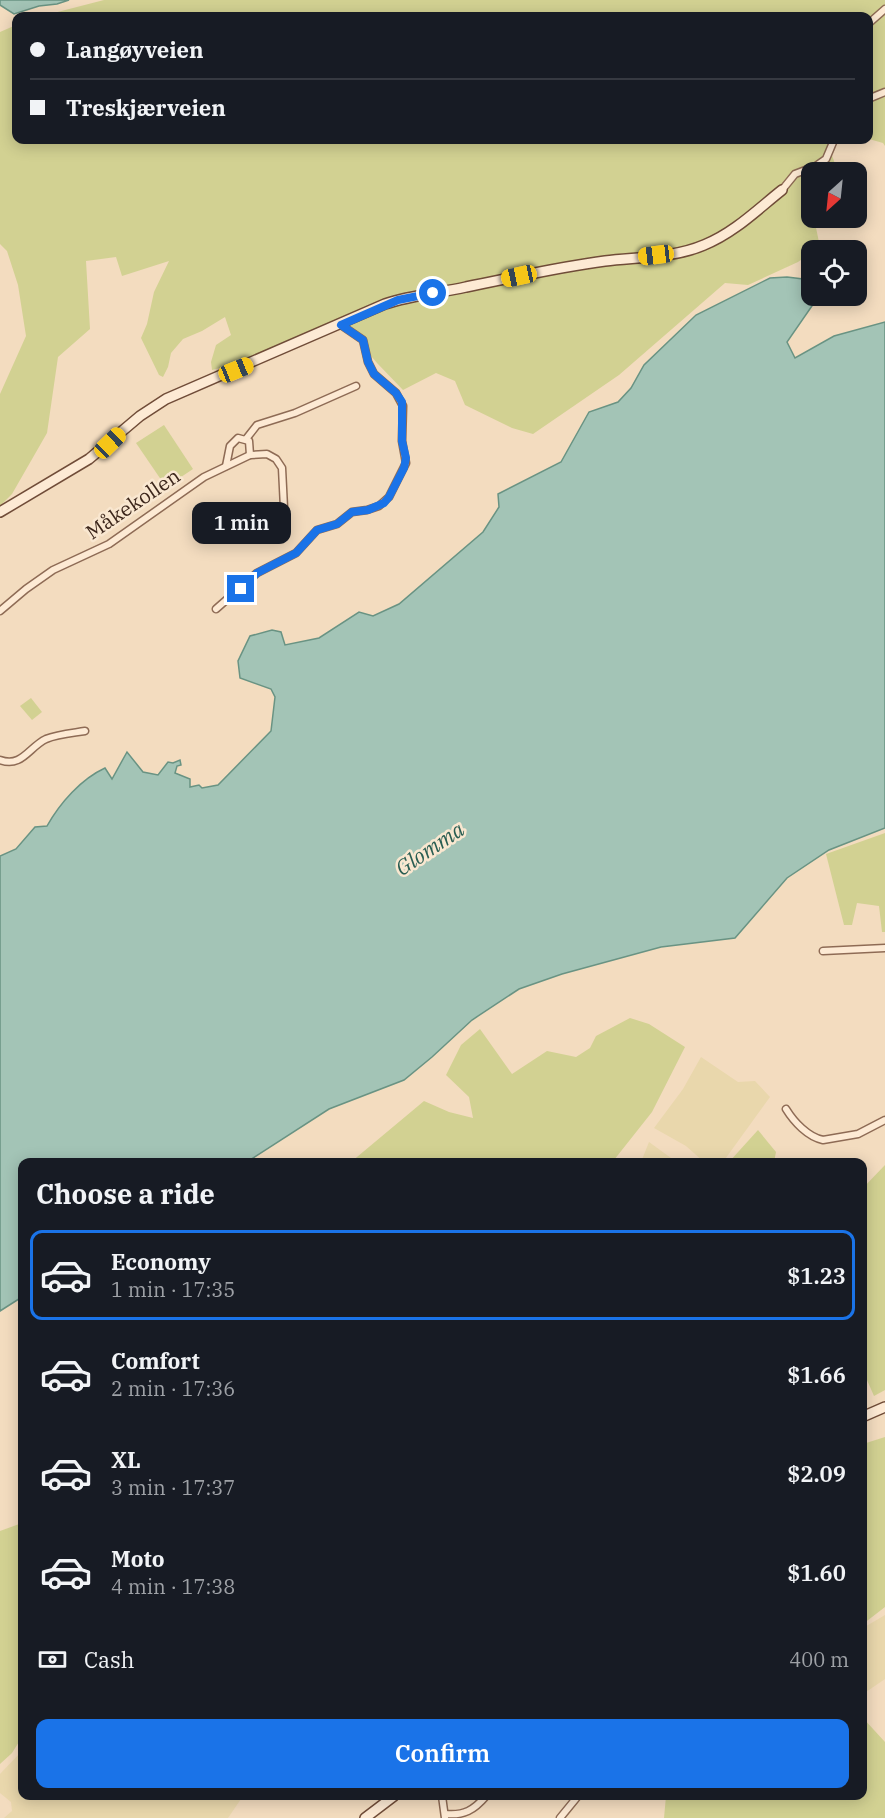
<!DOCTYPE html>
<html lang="en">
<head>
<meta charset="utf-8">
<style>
  :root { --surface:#171b24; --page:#242831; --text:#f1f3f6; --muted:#9ea1a6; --line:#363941; --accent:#1a73e8 }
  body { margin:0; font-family:"IBM Plex Serif",serif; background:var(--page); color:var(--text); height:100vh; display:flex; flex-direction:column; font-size:22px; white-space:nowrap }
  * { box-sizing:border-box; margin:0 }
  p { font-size:20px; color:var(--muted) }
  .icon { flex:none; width:33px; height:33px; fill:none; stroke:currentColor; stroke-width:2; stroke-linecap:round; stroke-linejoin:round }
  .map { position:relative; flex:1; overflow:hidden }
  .drawer { position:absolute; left:18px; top:1158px; width:849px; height:642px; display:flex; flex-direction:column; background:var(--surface); border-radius:12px; box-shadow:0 3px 15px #0003 }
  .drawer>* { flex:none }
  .banner { position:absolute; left:12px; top:12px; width:861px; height:132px; border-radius:12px; box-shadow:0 3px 15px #0003; display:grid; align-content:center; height:132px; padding:0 18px; background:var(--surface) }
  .needle { width:39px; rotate:207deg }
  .controls { position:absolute; left:801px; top:162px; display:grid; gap:12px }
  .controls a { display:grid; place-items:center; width:66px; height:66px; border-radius:12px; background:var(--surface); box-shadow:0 3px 15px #0003; font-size:30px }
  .end { position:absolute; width:27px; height:27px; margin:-14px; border:8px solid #1a73e8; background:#fff; box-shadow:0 0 0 3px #fff }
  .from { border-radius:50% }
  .bubble { position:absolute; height:42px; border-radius:12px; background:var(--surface); box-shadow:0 3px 15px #0003; font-size:20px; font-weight:600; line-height:42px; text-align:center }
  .car { position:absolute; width:18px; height:36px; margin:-18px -9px; border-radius:8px; box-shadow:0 0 4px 2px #0007; background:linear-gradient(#f5c518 24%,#345 0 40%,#f5c518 0 76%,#345 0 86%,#f5c518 0) }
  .banner b { display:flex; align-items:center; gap:21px; height:57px; font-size:22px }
  .banner b+b { border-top:2px solid var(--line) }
  .banner i { width:15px; height:15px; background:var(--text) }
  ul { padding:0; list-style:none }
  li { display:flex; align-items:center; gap:18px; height:90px; margin:0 12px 9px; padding:0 6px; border:3px solid transparent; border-radius:12px }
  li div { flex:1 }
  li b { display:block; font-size:22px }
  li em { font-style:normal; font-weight:600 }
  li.selected { border-color:var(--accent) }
  li>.icon { width:54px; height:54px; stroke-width:1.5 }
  h2 { padding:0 18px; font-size:27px; line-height:72px }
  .pay { display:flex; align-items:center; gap:15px; height:66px; padding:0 18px; font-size:22px }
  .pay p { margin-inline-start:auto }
  .cta { display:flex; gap:12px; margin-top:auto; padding:12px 18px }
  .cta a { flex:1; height:69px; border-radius:12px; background:var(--accent); color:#fff; font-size:24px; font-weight:600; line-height:69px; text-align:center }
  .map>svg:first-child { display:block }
</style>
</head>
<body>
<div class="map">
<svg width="885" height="1818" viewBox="0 0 885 1818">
  <rect width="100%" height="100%" fill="#f3dcbf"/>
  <g fill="#e9d7ac">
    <polygon points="701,1057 738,1082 755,1081 770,1097 723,1162 704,1162 686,1146 654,1128 683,1089"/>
    <polygon points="649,1142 671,1158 677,1162 641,1162"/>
    <polygon points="885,1615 885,1679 863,1694 863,1628"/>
    <polygon points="22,1751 22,1796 243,1796 228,1818 4,1818 12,1811 11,1802 0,1793 0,1774"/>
  </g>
  <g fill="#d2d192">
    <polygon points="104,0 885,0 885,146 883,143 869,139 868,16 42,16"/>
    <polygon points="16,25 16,140 833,140 830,150 838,172 812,172 812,218 814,218 820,247 812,250 811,253 798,262 748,285 725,283 619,375 533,434 512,428 465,405 455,381 436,373 403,390 377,363 355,337 332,324 240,363 212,370 211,362 216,345 231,335 225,317 202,331 183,339 171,353 168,367 163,377 159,375 141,338 147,324 154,292 169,261 122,276 116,257 86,261 90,329 58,357 47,433 12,494 0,506 0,394 26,336 18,285 7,251 0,244 0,32"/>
    <polygon points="164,425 193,469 166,487 136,443"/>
    <polygon points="31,698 42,712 32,720 20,706"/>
    <polygon points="885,833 885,932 882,932 879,906 857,903 852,925 844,925 826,854"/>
    <polygon points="630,1018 649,1024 685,1047 652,1112 614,1160 603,1162 351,1162 424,1101 449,1112 473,1118 469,1097 446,1075 461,1045 480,1029 512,1074 547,1051 576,1057 590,1048 596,1036"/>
    <polygon points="758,1130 776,1152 774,1162 729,1162"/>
    <polygon points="885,1165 885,1390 874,1396 863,1371 862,1189"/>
    <polygon points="885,1437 885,1607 863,1624 863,1444"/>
    <polygon points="22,1523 22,1737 12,1753 0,1764 0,1531"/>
    <polygon points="863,1718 885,1742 885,1818 664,1818 666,1796 862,1796"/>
  </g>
  <g fill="#a3c4b6" stroke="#699383" stroke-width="1.5">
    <polygon points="0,0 69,0 57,4 39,6 14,14 0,5"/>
    <path d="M787,277L811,280L812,296H814V303L787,342L795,358L834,336L885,322V828L829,850L787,878L735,938L661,947L562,974L519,989L472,1020L432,1057L404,1080L329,1109L247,1162H22V1297L0,1311V856L16,849L35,827L47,826C60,803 81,779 105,768L112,779L127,752L143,772L158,775L168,762L173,763L180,760L181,765L177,766L175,773L190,779V787L199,785L202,788L218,785L271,731L275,697L271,689L240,678L238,661L250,636L272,630L281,632L285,645L319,638L359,612L373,616L399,604L483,532L499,507L498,494L561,462L589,412L618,402L631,388L644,365L696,315L770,278Z"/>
  </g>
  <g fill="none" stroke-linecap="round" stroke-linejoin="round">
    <defs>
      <g id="minor">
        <polyline points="868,24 885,9"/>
        <polyline points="868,99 885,92"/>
        <polyline points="782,190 795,174 816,166 826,159 834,140"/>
        <polyline points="246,439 257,425 295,413 356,386"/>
        <polyline points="226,466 230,446 238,438 249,441 250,455"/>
        <polyline points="216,609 257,573 296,553 317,530 337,524 352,512 367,510 379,506 389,497 406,463 402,441 403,406 396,393 374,374 368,362 363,340 341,325"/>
        <polyline points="0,611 26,589 53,570 109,544 204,477 250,455 267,454 276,459 282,468 284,508 278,518 272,522 262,523 253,517"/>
        <path d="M0,760C22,768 29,747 46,739C58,734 73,733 85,731"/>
        <polyline points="823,951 885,948"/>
        <path d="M786,1109C794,1122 808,1137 823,1140L858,1134L885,1120"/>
        <polyline points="442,1796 445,1818"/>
        <path d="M445,1814C464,1816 474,1810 486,1796"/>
        <polyline points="560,1818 578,1796"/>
      </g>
      <g id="secondary">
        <path d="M0,512L89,459L140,416L166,399L385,304C412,295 439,293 466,287C512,278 558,267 605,261C637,257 674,258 704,245C734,233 758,209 782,190"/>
        <polyline points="862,1417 885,1407"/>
        <polyline points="365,1818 394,1796"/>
      </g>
    </defs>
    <use href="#minor" stroke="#8e6b55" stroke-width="9"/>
    <use href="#secondary" stroke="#704c38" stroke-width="12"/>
    <use href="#minor" stroke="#fdead4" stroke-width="6"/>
    <use href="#secondary" stroke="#fdead4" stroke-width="9"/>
  </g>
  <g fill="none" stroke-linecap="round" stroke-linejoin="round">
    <polyline stroke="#1a73e8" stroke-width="8" points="241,589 257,573 296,553 317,530 337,524 352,512 368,510 384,503 389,497 404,468 406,458 402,441 402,402 396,393 374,374 368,362 363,340 341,325 398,300 433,293"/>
  </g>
  <g text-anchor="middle" stroke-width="5" stroke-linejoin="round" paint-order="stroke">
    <g font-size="20" fill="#3c261b" stroke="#f9e7d0">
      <text transform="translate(133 504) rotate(-34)" y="7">Måkekollen</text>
    </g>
    <g font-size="21" font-style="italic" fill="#295d52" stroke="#f9e7d0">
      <text transform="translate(430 849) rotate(-34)" y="7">Glomma</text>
    </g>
  </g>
</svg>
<div class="controls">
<a><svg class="needle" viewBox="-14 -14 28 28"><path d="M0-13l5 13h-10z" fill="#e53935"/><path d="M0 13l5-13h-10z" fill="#9ea1a6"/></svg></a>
<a><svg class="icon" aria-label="locate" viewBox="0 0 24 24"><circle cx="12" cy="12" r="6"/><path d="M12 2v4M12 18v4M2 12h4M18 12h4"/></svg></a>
</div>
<i class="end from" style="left:433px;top:293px"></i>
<i class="end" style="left:241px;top:589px"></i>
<div class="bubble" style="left:192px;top:502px;width:99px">1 min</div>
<i class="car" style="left:656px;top:255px;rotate:263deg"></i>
<i class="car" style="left:519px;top:276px;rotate:258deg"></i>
<i class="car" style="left:236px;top:370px;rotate:68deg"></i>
<i class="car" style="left:110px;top:443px;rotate:46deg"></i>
<div class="banner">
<b><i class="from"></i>Langøyveien</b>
<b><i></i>Treskjærveien</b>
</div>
<section class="drawer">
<h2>Choose a ride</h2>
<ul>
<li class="selected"><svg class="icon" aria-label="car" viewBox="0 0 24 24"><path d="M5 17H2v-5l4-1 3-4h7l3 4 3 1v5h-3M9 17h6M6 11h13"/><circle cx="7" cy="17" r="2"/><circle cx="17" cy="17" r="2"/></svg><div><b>Economy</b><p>1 min · 17:35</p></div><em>$1.23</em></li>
<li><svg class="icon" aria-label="car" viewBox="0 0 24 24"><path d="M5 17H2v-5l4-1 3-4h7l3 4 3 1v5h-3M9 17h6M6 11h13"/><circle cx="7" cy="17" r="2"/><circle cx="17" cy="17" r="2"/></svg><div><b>Comfort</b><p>2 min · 17:36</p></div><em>$1.66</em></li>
<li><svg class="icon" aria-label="car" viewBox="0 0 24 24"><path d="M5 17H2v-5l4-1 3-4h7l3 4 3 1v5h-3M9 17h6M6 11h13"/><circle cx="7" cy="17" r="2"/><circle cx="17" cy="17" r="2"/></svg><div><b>XL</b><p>3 min · 17:37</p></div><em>$2.09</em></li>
<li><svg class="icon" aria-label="car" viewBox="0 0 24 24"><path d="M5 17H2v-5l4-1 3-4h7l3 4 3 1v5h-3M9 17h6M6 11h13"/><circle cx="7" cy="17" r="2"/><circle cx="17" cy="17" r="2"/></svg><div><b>Moto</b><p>4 min · 17:38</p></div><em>$1.60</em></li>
</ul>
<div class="pay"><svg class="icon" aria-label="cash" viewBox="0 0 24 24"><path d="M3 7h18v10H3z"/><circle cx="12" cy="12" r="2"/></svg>Cash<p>400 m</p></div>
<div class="cta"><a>Confirm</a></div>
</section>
</div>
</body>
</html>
